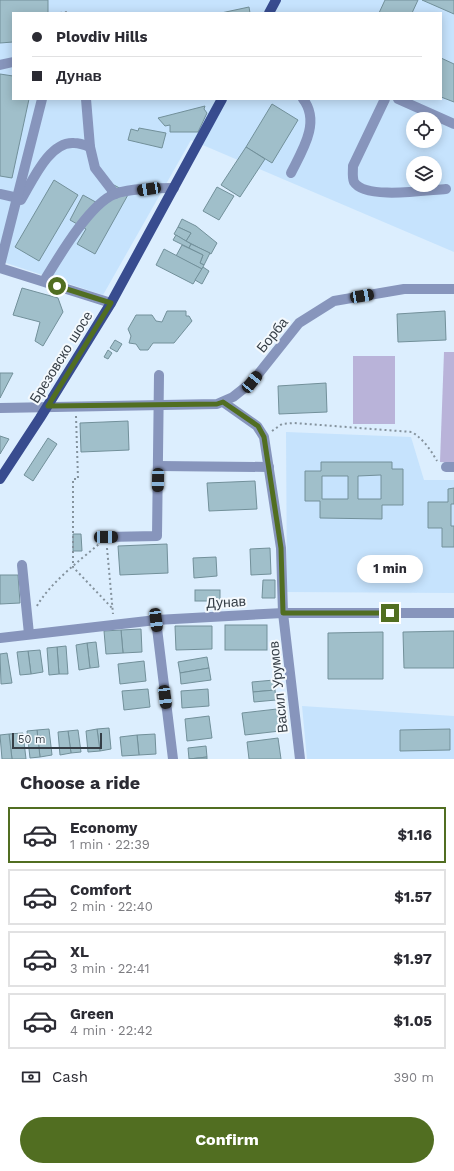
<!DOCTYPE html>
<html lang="en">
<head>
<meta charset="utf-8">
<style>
  :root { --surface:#fff; --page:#f2f2f3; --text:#2b2b33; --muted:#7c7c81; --line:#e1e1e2; --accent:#516e21 }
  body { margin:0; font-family:"Work Sans",sans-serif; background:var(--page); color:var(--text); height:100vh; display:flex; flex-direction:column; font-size:15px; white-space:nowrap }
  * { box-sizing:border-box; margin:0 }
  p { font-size:13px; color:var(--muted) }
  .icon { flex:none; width:22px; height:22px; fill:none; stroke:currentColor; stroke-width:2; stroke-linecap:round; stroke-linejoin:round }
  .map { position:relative; height:759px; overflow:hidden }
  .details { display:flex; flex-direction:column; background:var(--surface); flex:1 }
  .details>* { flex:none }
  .hud { position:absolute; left:12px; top:12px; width:430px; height:88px; border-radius:0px; box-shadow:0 2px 10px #0003; display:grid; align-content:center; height:88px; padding:0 20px; background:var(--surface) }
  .fabs { position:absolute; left:406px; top:112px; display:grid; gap:8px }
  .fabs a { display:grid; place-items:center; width:36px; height:36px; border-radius:50%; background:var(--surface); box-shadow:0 2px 10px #0003; font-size:20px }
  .scale { position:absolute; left:12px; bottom:10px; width:90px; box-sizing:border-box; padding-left:4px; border:2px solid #353e46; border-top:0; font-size:11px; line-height:14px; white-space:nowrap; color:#353e46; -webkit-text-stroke:3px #f4f9fd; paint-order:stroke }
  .end { position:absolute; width:18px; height:18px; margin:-9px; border:5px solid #516e21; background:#fff; box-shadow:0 0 0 2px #fff }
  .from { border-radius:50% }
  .bubble { position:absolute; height:28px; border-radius:14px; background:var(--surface); box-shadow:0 2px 10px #0003; font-size:13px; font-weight:700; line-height:28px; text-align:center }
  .car { position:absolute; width:12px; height:24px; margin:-12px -6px; border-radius:5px; box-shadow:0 0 3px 1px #0007; background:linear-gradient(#222 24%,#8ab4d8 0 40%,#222 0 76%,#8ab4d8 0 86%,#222 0) }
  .hud b { display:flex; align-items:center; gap:14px; height:38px; font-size:15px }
  .hud b+b { border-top:1px solid var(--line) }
  .hud i { width:10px; height:10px; background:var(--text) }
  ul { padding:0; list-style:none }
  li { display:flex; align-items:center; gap:12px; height:56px; margin:0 8px 6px; padding:0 12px; border:2px solid var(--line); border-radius:0px }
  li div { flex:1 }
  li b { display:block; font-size:15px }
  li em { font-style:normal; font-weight:700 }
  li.current { border-color:var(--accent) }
  li>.icon { width:36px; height:36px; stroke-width:1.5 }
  h2 { padding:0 20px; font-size:18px; line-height:48px }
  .pay { display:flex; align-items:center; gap:10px; height:44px; padding:0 20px; font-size:15px }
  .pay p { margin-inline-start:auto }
  .action { display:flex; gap:8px; margin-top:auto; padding:8px 20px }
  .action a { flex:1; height:46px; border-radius:24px; background:var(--accent); color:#fff; font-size:16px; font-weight:700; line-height:46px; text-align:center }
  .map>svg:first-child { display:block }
</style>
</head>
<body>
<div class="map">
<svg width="454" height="759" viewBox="0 0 454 759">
  <rect width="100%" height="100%" fill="#dceefe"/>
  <g fill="#c6e3fd" fill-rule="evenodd">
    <path d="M0,0H454V252L191,140L103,295L0,261ZM13,13H441V99H13ZM413,119H435V141H413ZM413,163H435V185H413Z"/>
    <polygon points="286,432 411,437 424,480 454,480 454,593 287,592"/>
    <polygon points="302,706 454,716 454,759 307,759"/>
  </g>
  <g fill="#b9b3d9">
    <polygon points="444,352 454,352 454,463 440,462"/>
    <rect x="353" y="356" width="42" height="68"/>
  </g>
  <g fill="#a0bfca" stroke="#72909a" fill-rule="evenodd">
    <polygon points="0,0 48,0 48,13 13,13 13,42 0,43"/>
    <polygon points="385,0 418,0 412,13 379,13"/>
    <polygon points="422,0 454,0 454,14"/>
    <polygon points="249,7 250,13 221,13"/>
    <polygon points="441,58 454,64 454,102 441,97"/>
    <polygon points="0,74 13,76 13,99 29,99 12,178 0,176"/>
    <polygon points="272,104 298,120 272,163 246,147"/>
    <polygon points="205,106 204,109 207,113 198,132 170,132 170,125 165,126 158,118"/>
    <polygon points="139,128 166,133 162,148 128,140 131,129 138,131"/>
    <polygon points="246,147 265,159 240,197 221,185"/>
    <polygon points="54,180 78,195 39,261 15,247"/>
    <polygon points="112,184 129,193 95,254 77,244 86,229 70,220 83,195 101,205"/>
    <polygon points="217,187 234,196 219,220 203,211"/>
    <polygon points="182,219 196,226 217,243 211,254 186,241 191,233 178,227"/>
    <polygon points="178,227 191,233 186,241 174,234"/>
    <polygon points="176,235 191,244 189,248 173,240"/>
    <polygon points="191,244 210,253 204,265 200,263 203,255 189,248"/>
    <polygon points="182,245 203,255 200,263 204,265 202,269 176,256"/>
    <polygon points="164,249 202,269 193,284 156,265"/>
    <polygon points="203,267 209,271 202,284 195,280"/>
    <polygon points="22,288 58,298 63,312 43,346 35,341 40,322 13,315"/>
    <polygon points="167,311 186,311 186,316 189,316 192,321 174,343 153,343 148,350 140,350 136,344 129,343 131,336 128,329 136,315 152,315 156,321 162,322"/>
    <polygon points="445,311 446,340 398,342 397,314"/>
    <polygon points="115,340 122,344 117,352 110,348"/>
    <polygon points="108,350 112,353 108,359 104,357"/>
    <polygon points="0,373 13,373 0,398"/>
    <polygon points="326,383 327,412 279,414 278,386"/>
    <polygon points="128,421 129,450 81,452 80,423"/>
    <polygon points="0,436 9,439 0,454"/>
    <polygon points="48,438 57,444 33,481 24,475"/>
    <path d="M321,462H392V469H403V505H382V519L320,518V501H305V471H321ZM381,475V499H358V476ZM322,476H348V499H322Z"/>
    <polygon points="255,481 257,509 209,511 207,483"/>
    <polygon points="454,488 454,504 451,504 451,526 454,526 454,547 442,547 442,528 428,528 428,502 448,502 448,489"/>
    <polygon points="73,534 81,534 82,551 73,551"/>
    <polygon points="167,544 168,573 120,575 118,546"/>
    <polygon points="270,548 271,574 251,575 250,549"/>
    <polygon points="216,557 217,576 194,578 193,558"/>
    <polygon points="0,575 18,575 20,603 0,604"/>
    <polygon points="263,580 275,580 275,598 262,598"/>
    <rect x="195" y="590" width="25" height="11"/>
    <rect x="225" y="625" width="42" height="25"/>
    <polygon points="175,626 212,626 212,649 176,650"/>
    <polygon points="141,629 142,652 123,653 121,630"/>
    <polygon points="121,630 123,653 106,654 104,631"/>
    <polygon points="454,631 454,668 404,668 403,632"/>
    <polygon points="383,632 383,679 328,679 328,633"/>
    <polygon points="96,642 99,667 90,668 87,643"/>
    <polygon points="87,643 90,668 79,670 76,645"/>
    <polygon points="66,646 68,674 59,674 57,647"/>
    <polygon points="57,647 59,674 49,675 47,648"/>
    <polygon points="40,650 43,672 31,674 28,651"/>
    <polygon points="28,651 31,674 20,675 17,652"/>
    <polygon points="7,653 12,683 1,684 0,654"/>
    <polygon points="207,657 209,668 180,673 178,662"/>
    <polygon points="144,661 146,681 120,684 118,664"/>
    <polygon points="209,668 211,680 181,684 180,673"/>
    <polygon points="274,680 275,690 253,692 252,682"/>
    <polygon points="148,689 150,707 124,710 122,691"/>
    <polygon points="208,689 209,706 182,708 181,691"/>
    <polygon points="275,690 276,700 254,702 253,692"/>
    <polygon points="277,709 280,731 245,735 242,713"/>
    <polygon points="209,716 212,738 187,741 185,719"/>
    <polygon points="109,728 111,749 100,751 97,729"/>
    <polygon points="49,729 52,755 40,757 37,730"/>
    <polygon points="97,729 100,751 88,752 86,731"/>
    <polygon points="450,729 450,750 400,751 400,730"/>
    <polygon points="37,730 40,757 30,758 27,731"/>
    <polygon points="78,730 81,752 71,753 68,731"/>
    <polygon points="68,731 71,753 60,755 58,732"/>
    <polygon points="23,733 26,759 12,759 9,734"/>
    <polygon points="9,734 12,759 2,759 0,735"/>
    <polygon points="155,734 156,754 139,755 137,735"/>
    <polygon points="137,735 139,755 122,756 120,737"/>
    <polygon points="278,738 281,759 249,759 247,742"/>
    <polygon points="206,746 207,757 189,759 188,748"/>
    <polygon points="207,757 207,759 189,759"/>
  </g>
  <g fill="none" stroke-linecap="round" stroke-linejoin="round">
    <g stroke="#84929d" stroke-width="2" stroke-dasharray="2 3" stroke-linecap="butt">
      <polyline points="60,13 67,12"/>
      <polyline points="76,416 78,479 73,479 73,567 112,608"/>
      <path d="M272,431L282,424L294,423L412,432C424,440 430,449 437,461"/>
      <polyline points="107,548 113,614"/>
      <path d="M37,606C50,583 79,561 99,544"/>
    </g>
    <g stroke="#8795bc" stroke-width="10">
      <polyline points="0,65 13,62"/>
      <polyline points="86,99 90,147 95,168 115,194"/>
      <path d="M385,99L353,166C353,172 352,177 354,182C365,200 427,190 446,189"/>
      <polyline points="398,99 454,124"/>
      <path d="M291,173C302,151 321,122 303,99"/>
      <polyline points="0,194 18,198"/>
      <path d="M21,200C32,182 49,141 74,143C79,143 85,145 90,147"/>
      <polyline points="0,265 42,99"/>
      <polyline points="0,268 111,303"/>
      <path d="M44,281C58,258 90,203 115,194C131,188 157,188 174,188"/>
      <polyline points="223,402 257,426 264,437 281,548 283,613 300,759"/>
      <polyline points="0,408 217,404 233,397 252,382 299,323 334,301 404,289 454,289"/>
      <polyline points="158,466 269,467"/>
      <polyline points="446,467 454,467"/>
      <polyline points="106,537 157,536 159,375"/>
      <polyline points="22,565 29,634"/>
      <polyline points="156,620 173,759"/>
      <polyline points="0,638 156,620 283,613 454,613"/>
    </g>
    <g stroke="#384c8f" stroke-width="10">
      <polyline points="269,13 276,0"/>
      <polyline points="0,479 40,418 111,303 222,99"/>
    </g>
  </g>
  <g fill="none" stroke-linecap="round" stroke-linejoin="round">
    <polyline stroke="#516e21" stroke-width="5" points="57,286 111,303 48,406 217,404 223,402 258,426 264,437 281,548 283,613 390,613"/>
  </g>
  <g text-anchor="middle" stroke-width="4" stroke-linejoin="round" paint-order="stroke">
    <g font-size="14" fill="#353e46" stroke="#f4f9fd">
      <text transform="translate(272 335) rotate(-51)" y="5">Борба</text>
      <text transform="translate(61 357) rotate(-58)" y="5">Брезовско шосе</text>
      <text transform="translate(226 602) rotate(-3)" y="5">Дунав</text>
      <text transform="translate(278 687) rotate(-96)" y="5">Васил Урумов</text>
    </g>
  </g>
</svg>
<div class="fabs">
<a><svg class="icon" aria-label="locate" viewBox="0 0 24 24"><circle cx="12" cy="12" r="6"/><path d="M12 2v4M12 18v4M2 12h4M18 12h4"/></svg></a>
<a><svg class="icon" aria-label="layers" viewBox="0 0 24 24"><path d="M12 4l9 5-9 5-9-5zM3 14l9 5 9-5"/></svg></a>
</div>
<div class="scale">50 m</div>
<i class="end from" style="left:57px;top:286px"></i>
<i class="end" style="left:390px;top:613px"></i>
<div class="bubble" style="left:357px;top:555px;width:66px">1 min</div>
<i class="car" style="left:149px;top:189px;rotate:261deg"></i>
<i class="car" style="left:362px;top:296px;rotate:80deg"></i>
<i class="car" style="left:252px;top:382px;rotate:39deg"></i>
<i class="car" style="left:158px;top:480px;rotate:181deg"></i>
<i class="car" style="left:106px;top:537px;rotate:89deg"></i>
<i class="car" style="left:156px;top:620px;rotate:173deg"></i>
<i class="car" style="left:165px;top:697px;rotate:173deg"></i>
<div class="hud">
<b><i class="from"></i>Plovdiv Hills</b>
<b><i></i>Дунав</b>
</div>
</div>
<section class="details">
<h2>Choose a ride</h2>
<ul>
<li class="current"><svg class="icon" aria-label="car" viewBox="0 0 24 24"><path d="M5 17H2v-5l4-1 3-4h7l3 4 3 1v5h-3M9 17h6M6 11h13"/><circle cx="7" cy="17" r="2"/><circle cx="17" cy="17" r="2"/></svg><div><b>Economy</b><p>1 min · 22:39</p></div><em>$1.16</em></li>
<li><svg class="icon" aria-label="car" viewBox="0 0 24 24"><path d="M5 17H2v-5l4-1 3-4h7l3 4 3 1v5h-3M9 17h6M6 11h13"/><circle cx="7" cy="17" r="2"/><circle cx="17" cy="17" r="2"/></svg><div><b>Comfort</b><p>2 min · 22:40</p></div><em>$1.57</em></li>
<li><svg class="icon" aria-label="car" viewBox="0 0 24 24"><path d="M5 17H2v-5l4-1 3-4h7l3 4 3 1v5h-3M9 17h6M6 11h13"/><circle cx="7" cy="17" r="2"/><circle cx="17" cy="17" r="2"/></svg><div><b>XL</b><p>3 min · 22:41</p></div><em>$1.97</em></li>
<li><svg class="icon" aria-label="car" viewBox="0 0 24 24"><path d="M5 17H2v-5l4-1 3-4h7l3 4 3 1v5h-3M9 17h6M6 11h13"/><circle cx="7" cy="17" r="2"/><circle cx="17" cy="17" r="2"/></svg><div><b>Green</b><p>4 min · 22:42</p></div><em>$1.05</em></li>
</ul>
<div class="pay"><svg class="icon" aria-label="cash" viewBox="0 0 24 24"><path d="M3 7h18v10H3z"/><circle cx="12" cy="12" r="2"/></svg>Cash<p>390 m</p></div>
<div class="action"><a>Confirm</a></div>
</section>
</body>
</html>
